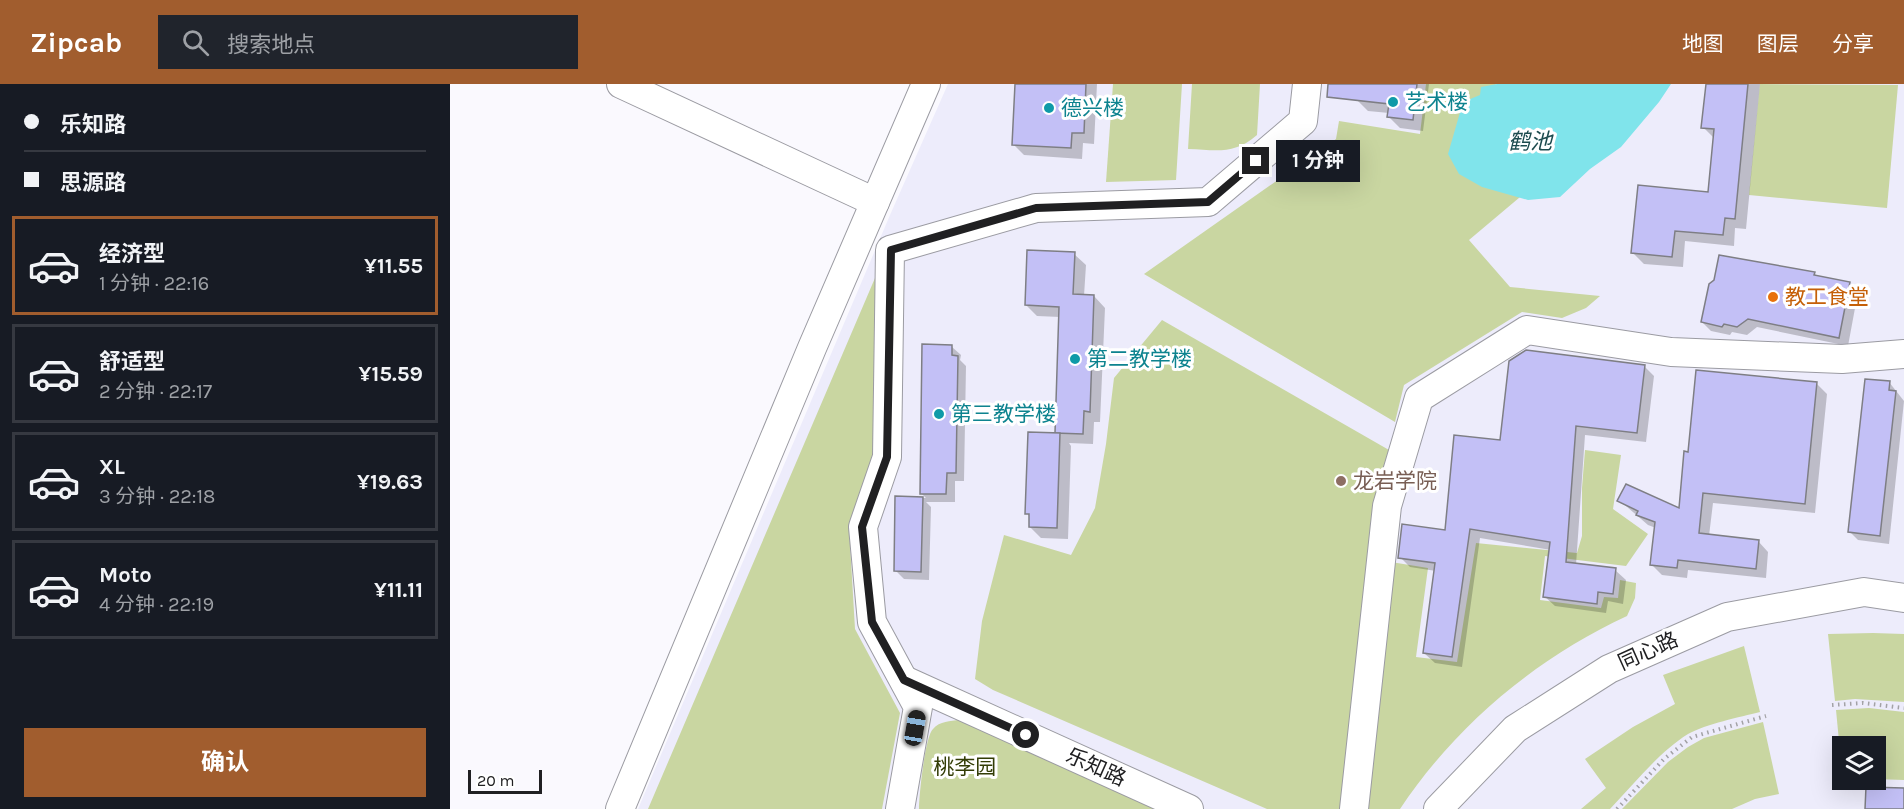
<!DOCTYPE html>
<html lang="zh">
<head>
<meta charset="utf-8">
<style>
  :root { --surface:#171b24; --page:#20242c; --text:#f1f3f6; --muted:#9ea1a6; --line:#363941; --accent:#a15d2e }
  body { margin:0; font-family:Karla,"Noto Sans SC",sans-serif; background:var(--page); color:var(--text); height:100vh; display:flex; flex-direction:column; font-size:22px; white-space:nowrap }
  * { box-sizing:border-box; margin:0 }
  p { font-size:20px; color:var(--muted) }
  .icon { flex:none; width:33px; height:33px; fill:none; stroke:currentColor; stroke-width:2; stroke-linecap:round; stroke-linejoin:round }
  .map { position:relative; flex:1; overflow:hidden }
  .details { display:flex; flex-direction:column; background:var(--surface); width:450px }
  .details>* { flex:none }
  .banner { display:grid; align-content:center; height:132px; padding:0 24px; background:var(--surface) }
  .tools { position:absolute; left:1382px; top:652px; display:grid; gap:12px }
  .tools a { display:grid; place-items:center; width:54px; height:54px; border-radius:0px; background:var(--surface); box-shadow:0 6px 24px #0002; font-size:30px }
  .scale { position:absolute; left:18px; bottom:15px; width:74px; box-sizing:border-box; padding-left:6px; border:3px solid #202022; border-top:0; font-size:16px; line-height:21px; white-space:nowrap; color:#202022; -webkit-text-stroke:4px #fff; paint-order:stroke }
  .end { position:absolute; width:27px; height:27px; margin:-14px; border:8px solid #202022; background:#fff; box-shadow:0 0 0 3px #fff }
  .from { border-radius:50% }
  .bubble { position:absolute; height:42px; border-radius:0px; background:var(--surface); box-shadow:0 6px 24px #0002; font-size:20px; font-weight:700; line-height:42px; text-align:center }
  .car { position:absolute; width:18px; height:36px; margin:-18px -9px; border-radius:8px; box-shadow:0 0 4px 2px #0007; background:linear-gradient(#222 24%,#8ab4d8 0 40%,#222 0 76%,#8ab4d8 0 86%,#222 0) }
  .banner b { display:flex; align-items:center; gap:21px; height:57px; font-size:22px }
  .banner b+b { border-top:2px solid var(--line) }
  .banner i { width:15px; height:15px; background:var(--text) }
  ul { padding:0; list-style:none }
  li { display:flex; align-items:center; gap:18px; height:99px; margin:0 12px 9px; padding:0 12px; border:3px solid var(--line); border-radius:0px }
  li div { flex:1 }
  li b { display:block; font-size:22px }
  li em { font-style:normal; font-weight:700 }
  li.current { border-color:var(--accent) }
  li>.icon { width:54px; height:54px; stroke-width:1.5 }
  .button { display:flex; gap:12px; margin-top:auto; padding:12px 24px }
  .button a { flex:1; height:69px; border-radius:0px; background:var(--accent); color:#fff; font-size:24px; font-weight:700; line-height:69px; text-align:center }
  header { display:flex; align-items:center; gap:36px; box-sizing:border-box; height:84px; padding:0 30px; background:var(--accent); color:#fff }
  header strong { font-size:28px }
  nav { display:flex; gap:33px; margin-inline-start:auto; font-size:21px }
  .search { width:420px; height:54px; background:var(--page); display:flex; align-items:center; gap:15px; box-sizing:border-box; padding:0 21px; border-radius:0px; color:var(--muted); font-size:22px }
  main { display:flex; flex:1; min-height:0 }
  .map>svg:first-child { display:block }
</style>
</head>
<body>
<header>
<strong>Zipcab</strong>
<div class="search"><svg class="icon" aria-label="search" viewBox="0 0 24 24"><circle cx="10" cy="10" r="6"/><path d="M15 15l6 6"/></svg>搜索地点</div>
<nav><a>地图</a><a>图层</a><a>分享</a></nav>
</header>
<main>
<section class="details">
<div class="banner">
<b><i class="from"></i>乐知路</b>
<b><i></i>思源路</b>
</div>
<ul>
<li class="current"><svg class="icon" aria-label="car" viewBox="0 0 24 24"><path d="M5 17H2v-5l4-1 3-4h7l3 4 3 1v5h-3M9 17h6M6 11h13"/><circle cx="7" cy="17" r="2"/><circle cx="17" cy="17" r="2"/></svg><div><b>经济型</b><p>1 分钟 · 22:16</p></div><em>¥11.55</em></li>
<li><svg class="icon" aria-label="car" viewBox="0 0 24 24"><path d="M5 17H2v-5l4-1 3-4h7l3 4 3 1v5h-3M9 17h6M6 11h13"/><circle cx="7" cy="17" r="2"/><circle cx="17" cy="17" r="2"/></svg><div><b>舒适型</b><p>2 分钟 · 22:17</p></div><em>¥15.59</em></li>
<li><svg class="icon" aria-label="car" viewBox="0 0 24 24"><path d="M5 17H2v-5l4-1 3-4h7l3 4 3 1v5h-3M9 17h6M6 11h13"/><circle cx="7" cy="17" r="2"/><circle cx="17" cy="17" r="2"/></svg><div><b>XL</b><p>3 分钟 · 22:18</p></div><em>¥19.63</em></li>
<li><svg class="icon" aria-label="car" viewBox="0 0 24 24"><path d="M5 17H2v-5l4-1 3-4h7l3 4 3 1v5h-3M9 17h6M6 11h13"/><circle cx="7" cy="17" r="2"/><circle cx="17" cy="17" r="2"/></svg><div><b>Moto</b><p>4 分钟 · 22:19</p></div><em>¥11.11</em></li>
</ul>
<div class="button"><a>确认</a></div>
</section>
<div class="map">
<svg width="1454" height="725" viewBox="0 0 1454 725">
  <rect width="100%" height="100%" fill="#faf9fe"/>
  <path fill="#edecfb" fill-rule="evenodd" d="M498,0H1454V725H188L440,131ZM1392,663H1425V696H1392Z"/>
  <g fill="#c9d6a1">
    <polygon points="663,0 732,0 726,96 656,98"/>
    <path d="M742,0H810L807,51C784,71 767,66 738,65Z"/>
    <polygon points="976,0 1045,0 1127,65 1019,156 1060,203 1150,212 1136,224 1112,234 1072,228 954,301 945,338 694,190 886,55 889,37 970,50"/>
    <polygon points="1310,0 1448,1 1437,124 1299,111"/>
    <polygon points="428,187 425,371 399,443 405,545 450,629 432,725 198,725"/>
    <polygon points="712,236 939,366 922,428 890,725 817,725 543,606 525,595 532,537 554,451 621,471 645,424 656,360 664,294"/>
    <path d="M1135,366L1171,371L1163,425L1198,450L1176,482L1095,472L1090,516L1151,524L1154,513L1168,514L1170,496L1186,499L1185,514L1177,532C1085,575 1006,641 950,725H911L941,478L978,484L966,573L1007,578L1026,459L1127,469L1132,452V404Z"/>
    <polygon points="1423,549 1454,550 1454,618 1405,615 1385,617 1378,550"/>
    <path d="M1294,562L1310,628C1290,633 1256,640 1238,650C1209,668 1184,700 1160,725H1131L1156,704L1135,675L1183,643L1225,620L1213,591Z"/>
    <polygon points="1419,624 1454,628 1454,696 1425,695 1425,663 1392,663 1392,688 1386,626"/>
    <path d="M510,636L710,725H469C469,712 475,652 483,645C490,637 500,637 510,636Z"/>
    <polygon points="1313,638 1329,710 1305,715 1282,725 1172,725 1218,678 1238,663 1254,654"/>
    <polygon points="1393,696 1416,696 1407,706 1397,704"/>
  </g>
  <polygon fill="#80e4eb" points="1047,0 1221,0 1209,18 1171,63 1140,85 1110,113 1078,116 1032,103 1009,90 998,70 1013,18 1030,11 1031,3"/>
  <g fill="#0003">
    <polygon points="567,0 647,0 644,60 633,59 632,75 574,71 563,60"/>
    <polygon points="909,0 979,0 973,47 950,44 939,33 939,29 918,27 907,16"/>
    <polygon points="1257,0 1310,0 1296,145 1285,144 1284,162 1235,157 1233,183 1194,180 1183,169 1260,110 1265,55 1253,43"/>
    <polygon points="624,170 636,181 634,212 644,212 655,224 650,338 644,338 643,360 619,359 621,362 618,455 591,454 580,443 580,433 577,429 609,350 610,233 587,232 576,221"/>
    <polygon points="1364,189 1369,194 1399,199 1408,208 1398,262 1307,243 1297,251 1282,248 1280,251 1261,247 1252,238"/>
    <polygon points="502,263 511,271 510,276 516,282 514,397 505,397 505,418 476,418 481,423 479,496 454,495 446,487 447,414 476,414 471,409"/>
    <polygon points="1194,282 1204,292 1196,358 1135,351 1126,481 1165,486 1176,496 1173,520 1158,517 1156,529 1105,522 1094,512 1101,466 1030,454 1012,583 985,579 974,569 986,487 960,483 950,473 996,448 1051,358"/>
    <polygon points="1439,298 1454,317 1439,460 1408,456 1400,448"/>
    <polygon points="1367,300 1377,310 1365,429 1263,419 1259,452 1308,457 1318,468 1316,494 1238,486 1237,494 1212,491 1202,481 1206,444 1198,441 1169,416 1230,427 1240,369"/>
  </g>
  <g fill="#c3c0f6" stroke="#7e7e84" stroke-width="1.5">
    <polygon points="565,0 636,0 634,49 622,49 621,64 562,61"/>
    <polygon points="878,0 967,0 963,36 937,33 939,20 877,13"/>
    <polygon points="1256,0 1298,0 1285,135 1275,134 1273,151 1225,147 1222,173 1181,169 1188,101 1258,108 1264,45 1251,44"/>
    <polygon points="577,166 625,168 623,210 644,211 640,328 634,327 633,350 605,349 609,223 575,221"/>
    <polygon points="1269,171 1365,188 1364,191 1400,198 1389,254 1298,235 1287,243 1274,240 1272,243 1251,238 1259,200 1264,196"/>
    <polygon points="472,260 502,261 502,271 508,272 506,389 497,389 496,410 470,410"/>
    <polygon points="1076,266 1195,281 1187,349 1126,342 1116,478 1166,484 1163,510 1148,508 1147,520 1093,513 1100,458 1020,445 1002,573 973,569 985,479 948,474 952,440 995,446 1004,351 1050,356 1059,277"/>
    <polygon points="1246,286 1367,298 1355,420 1253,409 1249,449 1309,456 1306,485 1228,476 1227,484 1200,481 1205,438 1186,431 1188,427 1167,417 1176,400 1229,424 1234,367 1238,368"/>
    <polygon points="1415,295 1440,297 1439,306 1446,307 1430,452 1398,448"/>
    <polygon points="578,348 610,349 607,444 579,443 579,430 575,430"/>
    <polygon points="445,412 473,413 471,488 444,487"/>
    <polygon points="1416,703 1454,704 1454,725 1415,725"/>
  </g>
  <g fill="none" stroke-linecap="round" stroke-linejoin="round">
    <defs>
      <g id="minor">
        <polyline points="171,0 425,118"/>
        <polyline points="454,596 739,725"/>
        <polyline points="170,725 362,264 476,0"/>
        <polyline points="450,725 468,623 422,538 413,443 437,373 440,166 586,124 758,118 853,37 857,0"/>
        <polyline points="904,725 937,422 969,314 1077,246 1221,268 1392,275 1454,270"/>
        <polyline points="988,725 1065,645 1159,585 1277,533 1414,508 1454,514"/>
      </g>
    </defs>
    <use href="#minor" stroke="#9b9ba2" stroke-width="30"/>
    <g stroke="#a3a2a6" stroke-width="4" stroke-dasharray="1.5 4.5" stroke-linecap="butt">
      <polyline points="1382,621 1413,619 1454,624"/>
      <polyline points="1167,725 1214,675 1242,653 1316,632"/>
    </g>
    <use href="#minor" stroke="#fff" stroke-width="28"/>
  </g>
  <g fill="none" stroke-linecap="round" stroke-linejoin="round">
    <polyline stroke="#202022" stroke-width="8" points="576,651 454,596 422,538 412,443 437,373 441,166 586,124 758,118 806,77"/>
  </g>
  <g fill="#0f9aa8" stroke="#fff" stroke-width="2">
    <circle cx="943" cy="18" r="6"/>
    <circle cx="599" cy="24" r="6"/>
    <circle cx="625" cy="275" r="6"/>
    <circle cx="489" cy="330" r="6"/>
  </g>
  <circle fill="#e8710a" stroke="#fff" stroke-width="2" cx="1323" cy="213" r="6"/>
  <circle fill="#8d6e63" stroke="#fff" stroke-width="2" cx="891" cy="397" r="6"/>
  <g text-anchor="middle" stroke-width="6" stroke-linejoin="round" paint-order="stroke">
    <g font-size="21" fill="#0d838f" stroke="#fff" text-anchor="start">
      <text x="955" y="25">艺术楼</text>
      <text x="611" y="31">德兴楼</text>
      <text x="637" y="282">第二教学楼</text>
      <text x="501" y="337">第三教学楼</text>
    </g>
    <g font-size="21" fill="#c56008" stroke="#fff" text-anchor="start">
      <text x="1335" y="220">教工食堂</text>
    </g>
    <g font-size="21" fill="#785e54" stroke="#fff" text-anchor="start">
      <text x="903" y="404">龙岩学院</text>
    </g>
    <g font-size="21" fill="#202022" stroke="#fff">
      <text transform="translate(1198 567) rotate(-24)" y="7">同心路</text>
      <text transform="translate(646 683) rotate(24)" y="7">乐知路</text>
    </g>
    <g font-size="21" fill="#333d06" stroke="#fff">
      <text x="515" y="690">桃李园</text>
    </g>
    <g font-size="22" font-style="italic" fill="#1d4b4e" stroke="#fff">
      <text x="1080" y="65">鹤池</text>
    </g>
  </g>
</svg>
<div class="tools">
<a><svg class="icon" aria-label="layers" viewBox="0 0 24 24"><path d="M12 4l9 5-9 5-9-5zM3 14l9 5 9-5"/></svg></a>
</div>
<div class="scale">20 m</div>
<i class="end from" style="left:576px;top:651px"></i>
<i class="end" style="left:806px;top:77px"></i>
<div class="bubble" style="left:826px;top:56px;width:84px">1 分钟</div>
<i class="car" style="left:465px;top:644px;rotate:10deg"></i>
</div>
</main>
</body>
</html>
